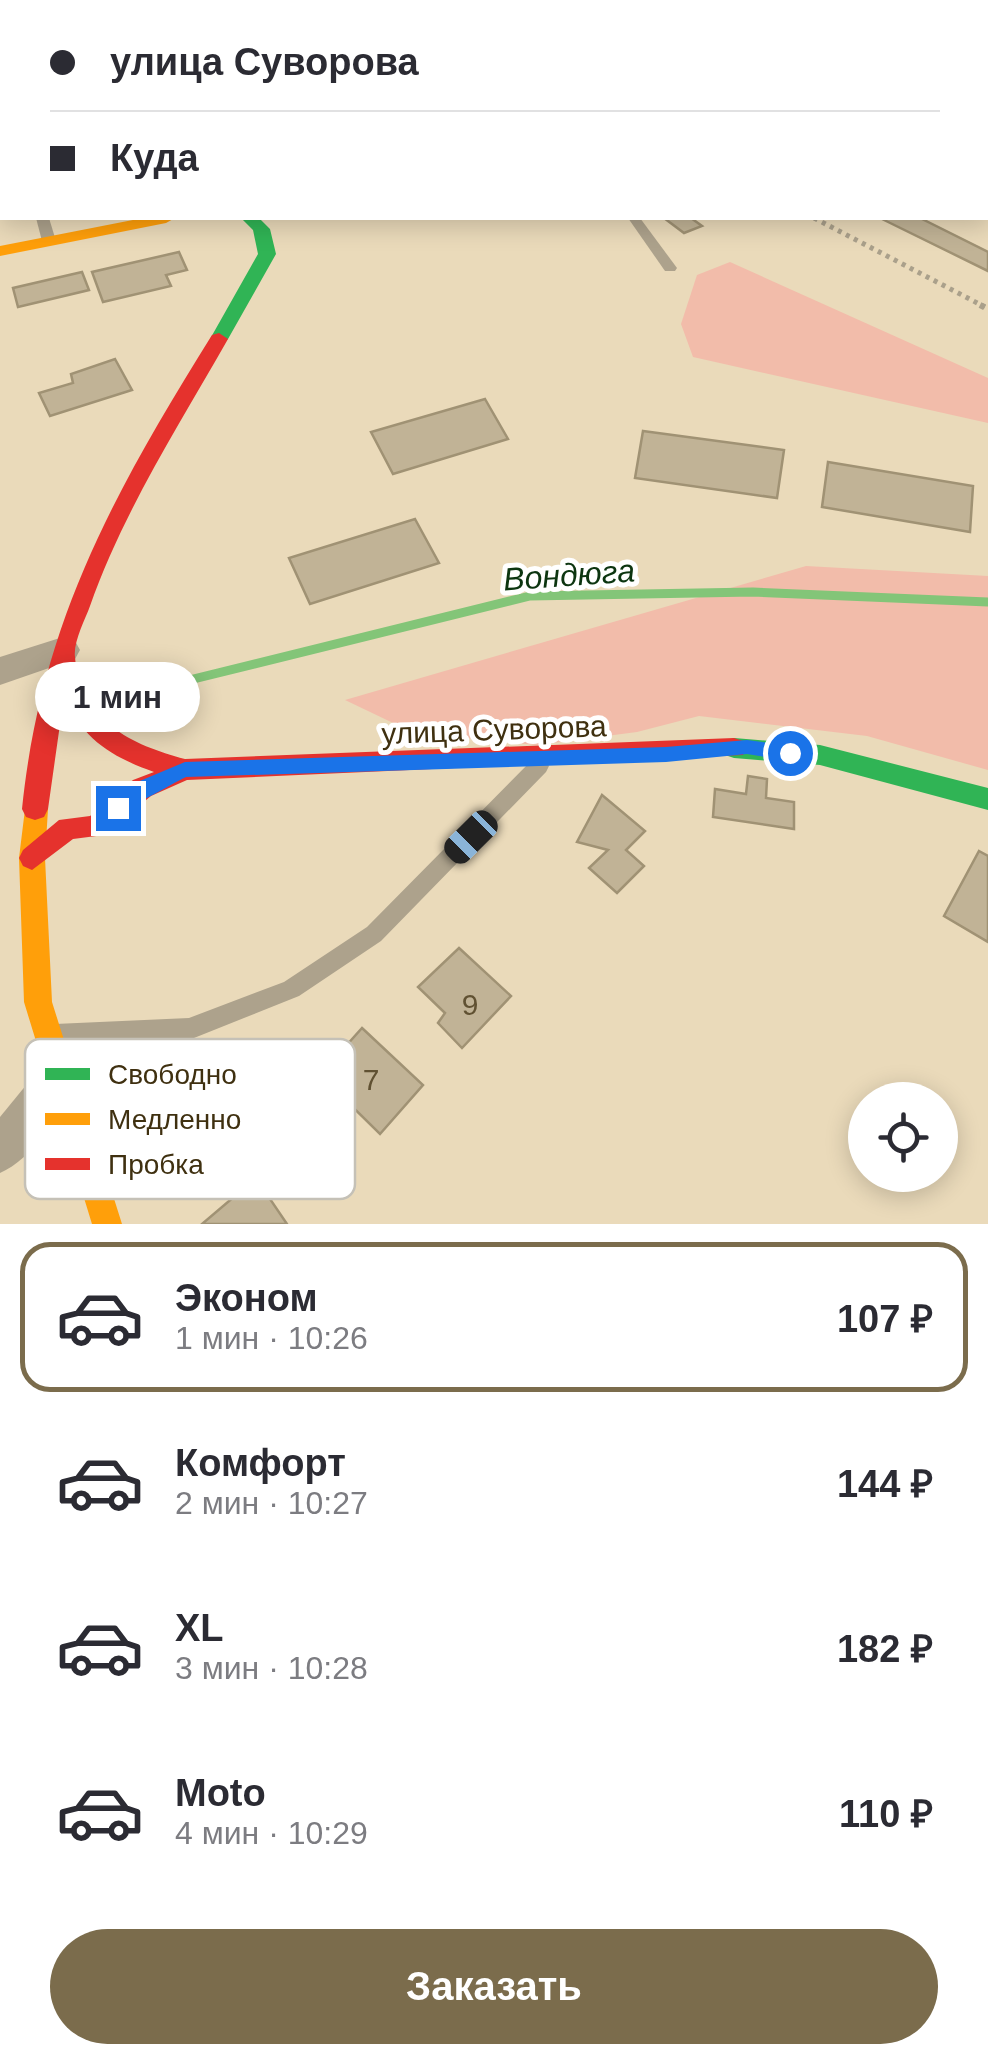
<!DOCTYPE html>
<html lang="ru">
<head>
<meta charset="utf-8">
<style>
  :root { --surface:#fff; --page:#f7f7f7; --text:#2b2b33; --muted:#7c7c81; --line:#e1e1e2; --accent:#7b6c4c }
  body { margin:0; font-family:Helvetica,sans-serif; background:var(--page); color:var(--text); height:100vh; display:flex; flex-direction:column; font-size:38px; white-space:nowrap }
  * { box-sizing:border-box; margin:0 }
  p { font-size:32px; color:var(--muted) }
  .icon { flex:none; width:55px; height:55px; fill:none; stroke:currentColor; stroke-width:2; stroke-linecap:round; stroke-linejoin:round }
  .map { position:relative; height:1224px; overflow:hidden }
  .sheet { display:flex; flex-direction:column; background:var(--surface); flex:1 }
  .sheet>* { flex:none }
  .top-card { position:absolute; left:0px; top:0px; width:990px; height:220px; box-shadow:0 5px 25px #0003; display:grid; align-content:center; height:220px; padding:0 50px; background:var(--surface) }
  .fabs { position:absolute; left:848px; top:1082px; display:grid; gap:20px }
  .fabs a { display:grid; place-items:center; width:110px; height:110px; border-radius:50%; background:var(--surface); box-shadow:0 5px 25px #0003; font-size:50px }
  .end { position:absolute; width:45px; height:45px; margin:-22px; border:12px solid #1a73e8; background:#fff; box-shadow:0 0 0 5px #fff }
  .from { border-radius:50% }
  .bubble { position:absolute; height:70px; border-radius:35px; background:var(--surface); box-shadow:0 5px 25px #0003; font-size:32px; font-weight:800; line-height:70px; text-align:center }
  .car { position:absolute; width:30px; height:60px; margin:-30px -15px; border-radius:12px; box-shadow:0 0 8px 2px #0007; background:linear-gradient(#222 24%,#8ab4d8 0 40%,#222 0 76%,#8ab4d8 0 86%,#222 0) }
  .top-card b { display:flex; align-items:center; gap:35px; height:95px; font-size:38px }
  .top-card b+b { border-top:2px solid var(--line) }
  .top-card i { width:25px; height:25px; background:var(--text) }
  ul { padding:18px 0 0; list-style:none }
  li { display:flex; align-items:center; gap:30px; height:150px; margin:0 20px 15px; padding:0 30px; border:5px solid transparent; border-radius:30px }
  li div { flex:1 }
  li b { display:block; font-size:38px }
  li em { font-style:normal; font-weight:800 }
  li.active { border-color:var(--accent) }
  li>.icon { width:90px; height:90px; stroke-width:1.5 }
  .button { display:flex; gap:20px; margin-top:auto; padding:20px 50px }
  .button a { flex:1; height:115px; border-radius:60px; background:var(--accent); color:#fff; font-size:40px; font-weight:800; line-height:115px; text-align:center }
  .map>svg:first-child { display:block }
</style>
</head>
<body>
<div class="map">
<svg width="988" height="1224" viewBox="0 0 988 1224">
  <rect width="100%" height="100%" fill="#eadaba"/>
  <g fill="#f2bcaa">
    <polygon points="730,262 988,378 988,423 693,357 681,324 697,275"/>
    <polygon points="806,566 988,576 988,770 867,736 699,716 637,732 537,745 414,733 345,700"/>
  </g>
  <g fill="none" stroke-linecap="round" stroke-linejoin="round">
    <polyline stroke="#83c578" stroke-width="9" points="104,701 530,596 753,592 988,602"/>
  </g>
  <g fill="#c1b396" stroke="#a09274" stroke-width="2.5">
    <polygon points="0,0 16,2 2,2 2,79"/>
    <polygon points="892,0 977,0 981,2 883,2"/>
    <polygon points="664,218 691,218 702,226 684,233"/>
    <polygon points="880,218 920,218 988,252 988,271"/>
    <polygon points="179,252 187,270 166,275 171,286 103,302 92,272"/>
    <polygon points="82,272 89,290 18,307 13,288"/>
    <polygon points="115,359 132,390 50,416 39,393 73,383 71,374"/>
    <polygon points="485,399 508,439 393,474 371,432"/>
    <polygon points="643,431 784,450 777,498 635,478"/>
    <polygon points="828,462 973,486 970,532 822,507"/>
    <polygon points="415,519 439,563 310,604 289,558"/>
    <polygon points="748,776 767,779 766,798 794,802 794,829 713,817 715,789 746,794"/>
    <polygon points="602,795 645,831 626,850 644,866 617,893 589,868 608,850 577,842"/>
    <polygon points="979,851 988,856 988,942 944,916"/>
    <polygon points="459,948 511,996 462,1048 438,1023 445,1013 418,987"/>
    <polygon points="362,1028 423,1085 380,1134 320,1075"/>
    <polygon points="249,1168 287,1224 202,1224 235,1196 229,1186"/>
  </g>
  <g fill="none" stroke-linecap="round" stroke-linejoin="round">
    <g stroke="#aaa08b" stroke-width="5" stroke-dasharray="4 5" stroke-linecap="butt">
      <polyline points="391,0 395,2"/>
      <polyline points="631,2 641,0"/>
      <polyline points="697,2 706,0"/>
      <polyline points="814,218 985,307"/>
    </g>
    <polyline stroke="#aaa08b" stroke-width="6" stroke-dasharray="5 8" stroke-linecap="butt" points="980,305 988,309"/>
    <g fill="#ada28c" fill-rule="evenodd">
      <polygon points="0,100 2,101 2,115 0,114"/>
      <polygon points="36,218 49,218 56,241 54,244 44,244 42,241"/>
      <polygon points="628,218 640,218 677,268 675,271 665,271"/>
      <polygon points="539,758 546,760 549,766 546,772 381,941 299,996 189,1040 55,1046 47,1043 44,1035 47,1027 55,1024 189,1018 284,982 367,927 532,760"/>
    </g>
    <g fill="#ada28c" fill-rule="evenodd">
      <polygon points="63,637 75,641 80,650 75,659 0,685 0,657"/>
      <path d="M60,1056L75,1062L81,1077C68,1108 31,1160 0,1173V1117L45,1062Z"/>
    </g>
    <g fill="#30b455" fill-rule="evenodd">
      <polygon points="241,218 259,218 270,229 276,254 228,339 219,345 210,339 258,254 253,230"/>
      <polygon points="734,738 820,745 988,788 988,810 820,765 734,758 725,755 722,748 725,741"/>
    </g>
    <g fill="#ff9f0a" fill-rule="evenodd">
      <polygon points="143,218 175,218 166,223 0,256 0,246"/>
      <polygon points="35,798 44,801 48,809 45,858 52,1002 122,1224 92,1224 24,1002 19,858 26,801"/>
    </g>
    <path fill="#e5322d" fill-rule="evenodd" d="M219,333L228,339C178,427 124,510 90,606C85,620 73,642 75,657C80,721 132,745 185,759L734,738L743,741L746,748L743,755L187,780L151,796L104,835L73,839L32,870L23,866L19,858L23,850L59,820L90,816L133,780L154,772C112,757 82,739 64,696L48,809L44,817L35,820L26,817L22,809C41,622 115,491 212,335Z"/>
  </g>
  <path fill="#1a73e8" d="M747,740L790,746L799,753L790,761L747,754L666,762L186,777C171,784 120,815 112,813L109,808L135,783L185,762L666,747Z"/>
  <g text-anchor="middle" stroke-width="10" stroke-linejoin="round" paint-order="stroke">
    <g font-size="30" fill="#3f3010" stroke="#fff">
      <text transform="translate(494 730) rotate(-2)" y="10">улица Суворова</text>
    </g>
    <g font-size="30" fill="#605132">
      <text x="470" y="1015">9</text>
      <text x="371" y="1090">7</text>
    </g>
    <g font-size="32" font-style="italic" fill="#0c3510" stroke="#fff">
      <text transform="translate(569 575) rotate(-4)" y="11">Вондюга</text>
    </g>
  </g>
  <rect x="25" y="1039" width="330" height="160" rx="15" fill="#fff" stroke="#c5c1b7" stroke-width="2.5"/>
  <rect x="45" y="1068" width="45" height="12" fill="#30b455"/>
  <rect x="45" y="1113" width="45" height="12" fill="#ff9f0a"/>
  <rect x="45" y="1158" width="45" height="12" fill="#e5322d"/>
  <g font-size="28" fill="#3f3010">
    <text x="108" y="1084">Свободно</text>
    <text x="108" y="1129">Медленно</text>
    <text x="108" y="1174">Пробка</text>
  </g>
</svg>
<div class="fabs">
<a><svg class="icon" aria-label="locate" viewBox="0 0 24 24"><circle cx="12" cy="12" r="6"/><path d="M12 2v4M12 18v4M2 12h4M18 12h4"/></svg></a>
</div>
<i class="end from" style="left:790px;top:753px"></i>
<i class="end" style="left:118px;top:808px"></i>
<div class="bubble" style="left:35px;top:662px;width:165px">1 мин</div>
<i class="car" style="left:471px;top:837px;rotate:225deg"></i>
<div class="top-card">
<b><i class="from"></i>улица Суворова</b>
<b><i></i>Куда</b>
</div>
</div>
<section class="sheet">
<ul>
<li class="active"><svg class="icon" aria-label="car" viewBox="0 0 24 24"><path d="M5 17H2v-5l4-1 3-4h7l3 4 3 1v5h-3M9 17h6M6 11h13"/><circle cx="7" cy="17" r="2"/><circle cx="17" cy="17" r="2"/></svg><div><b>Эконом</b><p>1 мин · 10:26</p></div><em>107 ₽</em></li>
<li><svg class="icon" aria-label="car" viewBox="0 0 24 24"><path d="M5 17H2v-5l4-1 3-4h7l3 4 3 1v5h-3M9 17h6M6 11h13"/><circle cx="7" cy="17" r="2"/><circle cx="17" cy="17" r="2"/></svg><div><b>Комфорт</b><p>2 мин · 10:27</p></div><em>144 ₽</em></li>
<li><svg class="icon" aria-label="car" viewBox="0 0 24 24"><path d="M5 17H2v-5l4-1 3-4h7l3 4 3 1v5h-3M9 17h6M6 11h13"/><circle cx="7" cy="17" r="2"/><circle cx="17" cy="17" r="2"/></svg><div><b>XL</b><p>3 мин · 10:28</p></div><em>182 ₽</em></li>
<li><svg class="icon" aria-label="car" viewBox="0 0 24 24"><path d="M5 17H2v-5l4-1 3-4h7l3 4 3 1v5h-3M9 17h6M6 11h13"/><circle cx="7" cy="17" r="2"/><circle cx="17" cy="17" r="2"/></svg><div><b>Moto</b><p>4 мин · 10:29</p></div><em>110 ₽</em></li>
</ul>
<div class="button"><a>Заказать</a></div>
</section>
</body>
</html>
